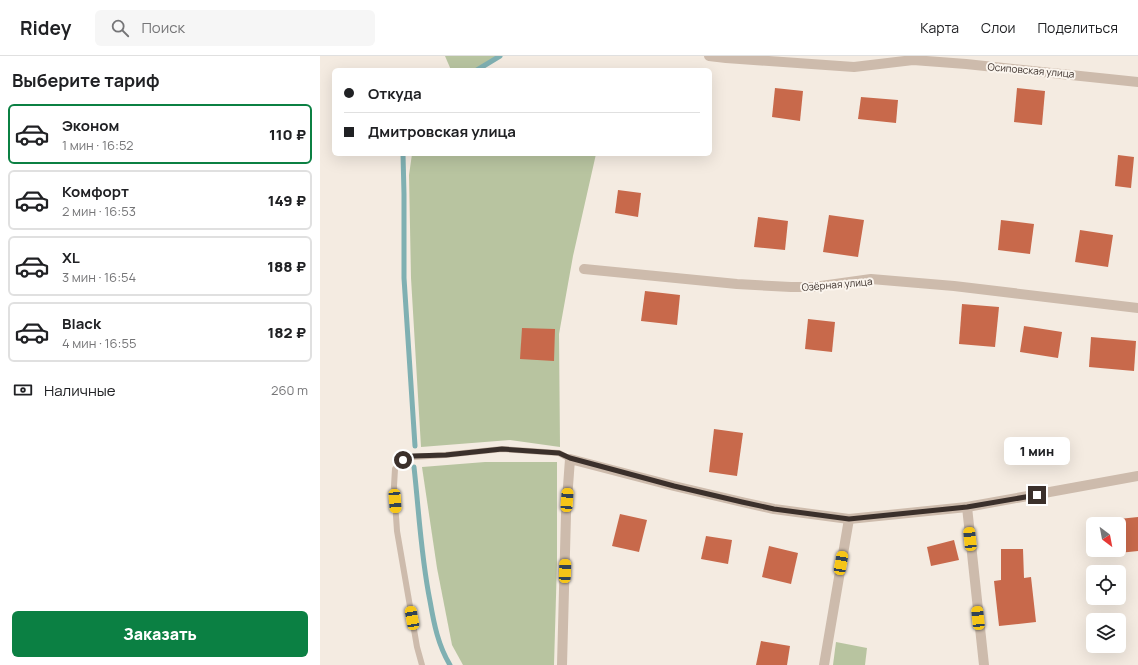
<!DOCTYPE html>
<html lang="ru">
<head>
<meta charset="utf-8">
<style>
  :root { --surface:#fff; --page:#f6f6f6; --text:#202124; --muted:#757577; --line:#e0e0e0; --accent:#0b8043 }
  body { margin:0; font-family:Manrope,sans-serif; background:var(--page); color:var(--text); height:100vh; display:flex; flex-direction:column; font-size:15px; white-space:nowrap }
  * { box-sizing:border-box; margin:0 }
  p { font-size:13px; color:var(--muted) }
  .icon { flex:none; width:22px; height:22px; fill:none; stroke:currentColor; stroke-width:2; stroke-linecap:round; stroke-linejoin:round }
  .map { position:relative; flex:1; overflow:hidden }
  .sheet { display:flex; flex-direction:column; background:var(--surface); width:320px }
  .sheet>* { flex:none }
  .banner { position:absolute; left:12px; top:12px; width:380px; height:88px; border-radius:6px; box-shadow:0 4px 16px #0002; display:grid; align-content:center; height:88px; padding:0 12px; background:var(--surface) }
  .needle { width:26px; rotate:148deg }
  .buttons { position:absolute; left:766px; top:461px; display:grid; gap:8px }
  .buttons a { display:grid; place-items:center; width:40px; height:40px; border-radius:6px; background:var(--surface); box-shadow:0 4px 16px #0002; font-size:20px }
  .end { position:absolute; width:18px; height:18px; margin:-9px; border:5px solid #3b302b; background:#fff; box-shadow:0 0 0 2px #fff }
  .from { border-radius:50% }
  .bubble { position:absolute; height:28px; border-radius:6px; background:var(--surface); box-shadow:0 4px 16px #0002; font-size:13px; font-weight:800; line-height:28px; text-align:center }
  .car { position:absolute; width:12px; height:24px; margin:-12px -6px; border-radius:5px; box-shadow:0 0 3px 1px #0007; background:linear-gradient(#f5c518 24%,#345 0 40%,#f5c518 0 76%,#345 0 86%,#f5c518 0) }
  .banner b { display:flex; align-items:center; gap:14px; height:38px; font-size:15px }
  .banner b+b { border-top:1px solid var(--line) }
  .banner i { width:10px; height:10px; background:var(--text) }
  ul { padding:0; list-style:none }
  li { display:flex; align-items:center; gap:12px; height:60px; margin:0 8px 6px; padding:0 4px; border:2px solid var(--line); border-radius:6px }
  li div { flex:1 }
  li b { display:block; font-size:15px }
  li em { font-style:normal; font-weight:800 }
  li.selected { border-color:var(--accent) }
  li>.icon { width:36px; height:36px; stroke-width:1.5 }
  h2 { padding:0 12px; font-size:18px; line-height:48px }
  .pay { display:flex; align-items:center; gap:10px; height:44px; padding:0 12px; font-size:15px }
  .pay p { margin-inline-start:auto }
  .button { display:flex; gap:8px; margin-top:auto; padding:8px 12px }
  .button a { flex:1; height:46px; border-radius:6px; background:var(--accent); color:#fff; font-size:16px; font-weight:800; line-height:46px; text-align:center }
  header { display:flex; align-items:center; gap:24px; box-sizing:border-box; height:56px; padding:0 20px; background:var(--surface); border-bottom:1px solid var(--line) }
  header strong { font-size:19px }
  nav { display:flex; gap:22px; margin-inline-start:auto; font-size:14px }
  .search { width:280px; height:36px; background:var(--page); display:flex; align-items:center; gap:10px; box-sizing:border-box; padding:0 14px; border-radius:6px; color:var(--muted); font-size:15px }
  main { display:flex; flex:1; min-height:0 }
  .map>svg:first-child { display:block }
</style>
</head>
<body>
<header>
<strong>Ridey</strong>
<div class="search"><svg class="icon" aria-label="search" viewBox="0 0 24 24"><circle cx="10" cy="10" r="6"/><path d="M15 15l6 6"/></svg>Поиск</div>
<nav><a>Карта</a><a>Слои</a><a>Поделиться</a></nav>
</header>
<main>
<section class="sheet">
<h2>Выберите тариф</h2>
<ul>
<li class="selected"><svg class="icon" aria-label="car" viewBox="0 0 24 24"><path d="M5 17H2v-5l4-1 3-4h7l3 4 3 1v5h-3M9 17h6M6 11h13"/><circle cx="7" cy="17" r="2"/><circle cx="17" cy="17" r="2"/></svg><div><b>Эконом</b><p>1 мин · 16:52</p></div><em>110 ₽</em></li>
<li><svg class="icon" aria-label="car" viewBox="0 0 24 24"><path d="M5 17H2v-5l4-1 3-4h7l3 4 3 1v5h-3M9 17h6M6 11h13"/><circle cx="7" cy="17" r="2"/><circle cx="17" cy="17" r="2"/></svg><div><b>Комфорт</b><p>2 мин · 16:53</p></div><em>149 ₽</em></li>
<li><svg class="icon" aria-label="car" viewBox="0 0 24 24"><path d="M5 17H2v-5l4-1 3-4h7l3 4 3 1v5h-3M9 17h6M6 11h13"/><circle cx="7" cy="17" r="2"/><circle cx="17" cy="17" r="2"/></svg><div><b>XL</b><p>3 мин · 16:54</p></div><em>188 ₽</em></li>
<li><svg class="icon" aria-label="car" viewBox="0 0 24 24"><path d="M5 17H2v-5l4-1 3-4h7l3 4 3 1v5h-3M9 17h6M6 11h13"/><circle cx="7" cy="17" r="2"/><circle cx="17" cy="17" r="2"/></svg><div><b>Black</b><p>4 мин · 16:55</p></div><em>182 ₽</em></li>
</ul>
<div class="pay"><svg class="icon" aria-label="cash" viewBox="0 0 24 24"><path d="M3 7h18v10H3z"/><circle cx="12" cy="12" r="2"/></svg>Наличные<p>260 m</p></div>
<div class="button"><a>Заказать</a></div>
</section>
<div class="map">
<svg width="818" height="609" viewBox="0 0 818 609">
  <rect width="100%" height="100%" fill="#f4ebe1"/>
  <g fill="#b8c4a0">
    <polygon points="125,0 180,0 157,14 131,14"/>
    <polygon points="92,98 276,98 253,200 239,278 240,391 190,384 101,391 91,222 89,119"/>
    <polygon points="165,406 237,406 237,506 234,609 143,609 132,589 117,512 102,411"/>
    <polygon points="516,586 547,592 545,609 513,609"/>
  </g>
  <g fill="none" stroke-linecap="round" stroke-linejoin="round">
    <g stroke="#7fb0b2" stroke-width="5">
      <polyline points="157,14 180,0"/>
      <polyline points="83,98 84,138 84,222 95,390"/>
      <path d="M94,411C99,456 101,501 110,545C114,568 118,589 130,609"/>
    </g>
  </g>
  <g fill="#c8694b">
    <polygon points="455,32 483,35 480,65 452,61"/>
    <polygon points="697,32 725,35 722,69 694,66"/>
    <polygon points="541,41 578,44 576,67 538,63"/>
    <polygon points="798,99 814,101 811,132 795,130"/>
    <polygon points="298,134 321,137 318,161 295,157"/>
    <polygon points="509,159 544,164 538,201 503,196"/>
    <polygon points="438,161 468,165 465,194 434,191"/>
    <polygon points="681,164 714,168 710,198 678,194"/>
    <polygon points="760,174 793,179 788,211 755,206"/>
    <polygon points="325,235 360,239 357,269 321,265"/>
    <polygon points="642,248 679,251 675,291 639,288"/>
    <polygon points="488,263 515,266 512,296 485,293"/>
    <polygon points="704,270 742,276 738,302 700,296"/>
    <polygon points="202,272 235,273 234,305 200,303"/>
    <polygon points="771,281 816,285 814,315 769,311"/>
    <polygon points="394,373 423,377 417,420 389,416"/>
    <polygon points="300,458 327,464 319,496 292,490"/>
    <polygon points="818,461 818,495 799,497 799,463"/>
    <polygon points="386,480 412,484 408,508 381,503"/>
    <polygon points="634,484 639,504 611,510 607,491"/>
    <polygon points="449,490 478,497 471,528 442,521"/>
    <polygon points="681,493 703,493 704,522 711,521 716,566 679,570 674,525 681,524"/>
    <polygon points="441,585 470,590 467,609 436,609"/>
  </g>
  <g fill="none" stroke-linecap="round" stroke-linejoin="round">
    <polyline stroke="#cdbbac" stroke-width="6" points="102,609 97,591 77,475 74,430 75,413 83,404 93,401 125,399 182,393 239,397 250,403"/>
    <g stroke="#cdbbac" stroke-width="10">
      <polyline points="389,0 406,2 534,11 593,4 646,8 818,26"/>
      <polyline points="264,213 417,228 471,231 494,231 551,223 634,230 818,252"/>
      <polyline points="647,451 664,609"/>
      <polyline points="242,609 246,458 250,403 354,430 422,446 454,453 529,463 647,451 818,420"/>
      <polyline points="504,609 529,463"/>
    </g>
  </g>
  <g fill="none" stroke-linecap="round" stroke-linejoin="round">
    <polyline stroke="#3b302b" stroke-width="5" points="83,404 93,400 126,399 182,393 239,397 250,402 354,430 422,446 454,453 529,463 647,451 717,439"/>
  </g>
  <g text-anchor="middle" stroke-width="4" stroke-linejoin="round" paint-order="stroke">
    <g font-size="10" fill="#3b302b" stroke="#fbf5ee">
      <text transform="translate(711 14) rotate(5)" y="4">Осиповская улица</text>
      <text transform="translate(517 228) rotate(-5)" y="4">Озёрная улица</text>
    </g>
  </g>
</svg>
<div class="buttons">
<a><svg class="needle" viewBox="-14 -14 28 28"><path d="M0-13l5 13h-10z" fill="#e53935"/><path d="M0 13l5-13h-10z" fill="#757577"/></svg></a>
<a><svg class="icon" aria-label="locate" viewBox="0 0 24 24"><circle cx="12" cy="12" r="6"/><path d="M12 2v4M12 18v4M2 12h4M18 12h4"/></svg></a>
<a><svg class="icon" aria-label="layers" viewBox="0 0 24 24"><path d="M12 4l9 5-9 5-9-5zM3 14l9 5 9-5"/></svg></a>
</div>
<i class="end from" style="left:83px;top:404px"></i>
<i class="end" style="left:717px;top:439px"></i>
<div class="bubble" style="left:684px;top:381px;width:66px">1 мин</div>
<i class="car" style="left:247px;top:444px;rotate:4deg"></i>
<i class="car" style="left:75px;top:445px;rotate:176deg"></i>
<i class="car" style="left:650px;top:483px;rotate:354deg"></i>
<i class="car" style="left:521px;top:507px;rotate:10deg"></i>
<i class="car" style="left:245px;top:515px;rotate:2deg"></i>
<i class="car" style="left:92px;top:562px;rotate:350deg"></i>
<i class="car" style="left:658px;top:562px;rotate:354deg"></i>
<div class="banner">
<b><i class="from"></i>Откуда</b>
<b><i></i>Дмитровская улица</b>
</div>
</div>
</main>
</body>
</html>
